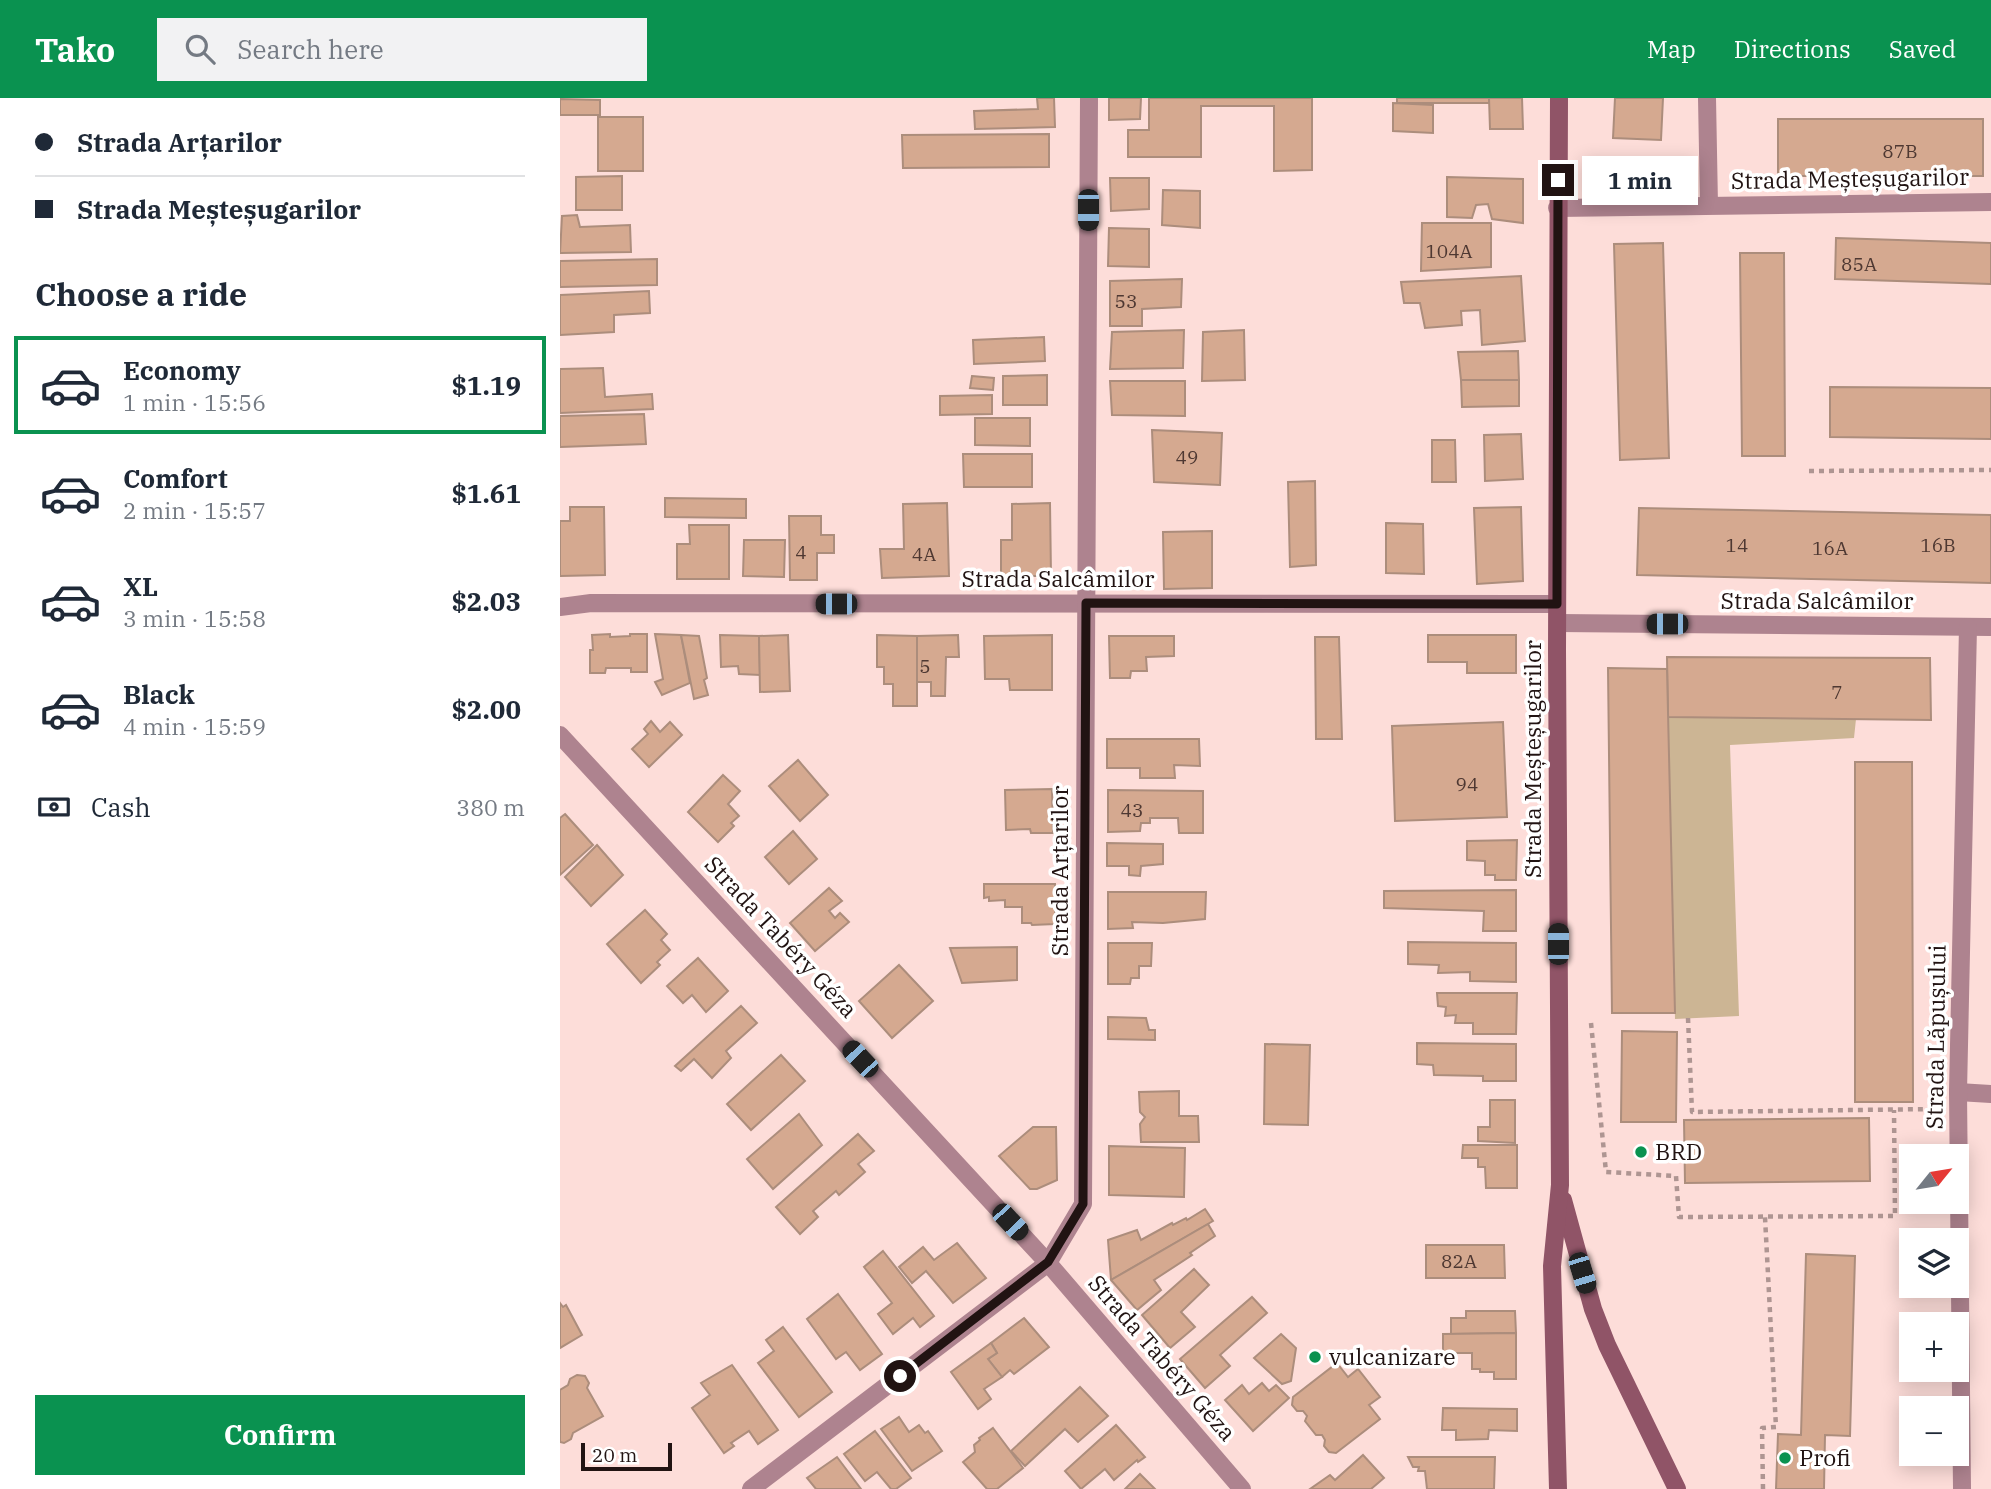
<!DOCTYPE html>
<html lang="en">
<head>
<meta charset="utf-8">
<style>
  :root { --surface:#fff; --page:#f2f2f3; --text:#1f2937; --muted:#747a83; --line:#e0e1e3; --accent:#0a9250 }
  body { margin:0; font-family:"IBM Plex Serif",serif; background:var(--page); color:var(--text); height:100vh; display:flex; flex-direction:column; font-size:26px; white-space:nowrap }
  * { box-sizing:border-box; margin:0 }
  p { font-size:23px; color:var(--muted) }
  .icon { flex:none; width:38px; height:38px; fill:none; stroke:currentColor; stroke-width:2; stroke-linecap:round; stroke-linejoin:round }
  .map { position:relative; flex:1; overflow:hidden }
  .side { display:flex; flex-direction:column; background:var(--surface); width:560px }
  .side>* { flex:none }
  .top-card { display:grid; align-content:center; height:154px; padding:0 35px; background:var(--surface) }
  .needle { width:46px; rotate:60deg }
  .fabs { position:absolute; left:1339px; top:1046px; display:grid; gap:14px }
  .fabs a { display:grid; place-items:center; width:70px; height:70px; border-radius:0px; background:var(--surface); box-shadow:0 4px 18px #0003; font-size:35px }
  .scale { position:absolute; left:21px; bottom:18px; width:91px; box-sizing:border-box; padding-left:7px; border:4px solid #211312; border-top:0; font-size:19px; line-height:24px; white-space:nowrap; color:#211312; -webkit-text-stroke:5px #fff; paint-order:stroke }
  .end { position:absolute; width:32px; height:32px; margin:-16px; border:9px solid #211312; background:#fff; box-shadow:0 0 0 4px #fff }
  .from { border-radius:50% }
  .bubble { position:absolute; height:49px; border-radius:0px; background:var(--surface); box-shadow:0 4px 18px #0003; font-size:23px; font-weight:800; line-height:49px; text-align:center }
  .car { position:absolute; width:21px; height:42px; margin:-21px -10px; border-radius:9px; box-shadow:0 0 5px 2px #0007; background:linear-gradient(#222 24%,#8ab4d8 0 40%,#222 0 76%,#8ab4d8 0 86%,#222 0) }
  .top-card b { display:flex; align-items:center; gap:24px; height:66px; font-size:26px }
  .top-card b+b { border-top:2px solid var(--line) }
  .top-card i { width:18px; height:18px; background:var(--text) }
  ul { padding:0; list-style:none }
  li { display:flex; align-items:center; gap:21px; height:98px; margin:0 14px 10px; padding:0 21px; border:4px solid transparent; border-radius:0px }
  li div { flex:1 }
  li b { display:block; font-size:26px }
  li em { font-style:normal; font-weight:800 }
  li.active { border-color:var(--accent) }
  li>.icon { width:63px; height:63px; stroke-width:1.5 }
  h2 { padding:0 35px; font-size:32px; line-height:84px }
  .pay { display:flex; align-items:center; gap:18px; height:77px; padding:0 35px; font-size:26px }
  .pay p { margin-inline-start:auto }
  .action { display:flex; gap:14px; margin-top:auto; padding:14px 35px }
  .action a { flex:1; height:80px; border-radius:0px; background:var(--accent); color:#fff; font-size:28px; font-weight:800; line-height:80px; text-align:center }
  header { display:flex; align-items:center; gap:42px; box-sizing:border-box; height:98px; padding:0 35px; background:var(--accent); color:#fff }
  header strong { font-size:33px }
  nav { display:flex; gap:38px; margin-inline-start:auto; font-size:24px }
  .search { width:490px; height:63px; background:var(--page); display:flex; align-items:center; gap:18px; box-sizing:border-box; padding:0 24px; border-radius:0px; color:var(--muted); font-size:26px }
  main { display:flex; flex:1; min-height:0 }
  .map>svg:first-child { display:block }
</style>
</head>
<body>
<header>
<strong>Tako</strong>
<div class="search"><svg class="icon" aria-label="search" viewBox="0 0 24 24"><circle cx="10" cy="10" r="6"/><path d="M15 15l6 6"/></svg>Search here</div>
<nav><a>Map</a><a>Directions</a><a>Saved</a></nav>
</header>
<main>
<section class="side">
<div class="top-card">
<b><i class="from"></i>Strada Arțarilor</b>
<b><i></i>Strada Meșteșugarilor</b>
</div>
<h2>Choose a ride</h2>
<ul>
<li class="active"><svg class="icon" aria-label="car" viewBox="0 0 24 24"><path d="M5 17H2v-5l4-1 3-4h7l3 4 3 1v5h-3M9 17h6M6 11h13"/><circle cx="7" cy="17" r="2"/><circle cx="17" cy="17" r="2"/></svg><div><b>Economy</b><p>1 min · 15:56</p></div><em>$1.19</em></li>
<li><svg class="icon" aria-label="car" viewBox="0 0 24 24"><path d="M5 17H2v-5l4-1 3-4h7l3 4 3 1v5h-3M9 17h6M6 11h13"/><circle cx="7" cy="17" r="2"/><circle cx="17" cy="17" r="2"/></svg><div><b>Comfort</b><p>2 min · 15:57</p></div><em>$1.61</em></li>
<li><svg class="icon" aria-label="car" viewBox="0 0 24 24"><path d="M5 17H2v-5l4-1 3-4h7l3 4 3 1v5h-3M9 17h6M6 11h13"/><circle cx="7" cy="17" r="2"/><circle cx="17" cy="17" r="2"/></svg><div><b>XL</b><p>3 min · 15:58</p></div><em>$2.03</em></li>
<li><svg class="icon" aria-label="car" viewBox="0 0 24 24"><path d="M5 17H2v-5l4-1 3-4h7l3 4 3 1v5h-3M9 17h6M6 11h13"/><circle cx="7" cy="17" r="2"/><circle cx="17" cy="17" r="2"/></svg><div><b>Black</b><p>4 min · 15:59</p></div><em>$2.00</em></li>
</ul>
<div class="pay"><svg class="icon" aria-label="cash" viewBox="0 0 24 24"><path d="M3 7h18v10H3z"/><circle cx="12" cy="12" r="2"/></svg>Cash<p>380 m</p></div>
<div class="action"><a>Confirm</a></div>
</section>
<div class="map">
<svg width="1431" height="1391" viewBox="0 0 1431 1391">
  <rect width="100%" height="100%" fill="#fdddd9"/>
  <polygon fill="#ccb594" points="1108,619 1296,621 1294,640 1170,647 1179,918 1115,921"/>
  <g fill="#d5a990" stroke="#ac8d7c" stroke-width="2">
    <polygon points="477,0 494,0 495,29 415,31 414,13 478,11"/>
    <polygon points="549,0 581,0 580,21 549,22"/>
    <polygon points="589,0 752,0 752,72 714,73 714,8 641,8 641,59 568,59 568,32 589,32"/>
    <rect x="837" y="0" width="92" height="5"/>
    <polygon points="929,0 962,0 963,31 930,31"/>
    <polygon points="1055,0 1103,0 1101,42 1053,40"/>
    <polygon points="0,1 40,2 40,17 0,17"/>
    <polygon points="833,5 873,7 873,35 833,33"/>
    <rect x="38" y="19" width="45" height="54"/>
    <rect x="1218" y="21" width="205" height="57"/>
    <polygon points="489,36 489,69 343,70 342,37"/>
    <polygon points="62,78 62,112 16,112 16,79"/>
    <polygon points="887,79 963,81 963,125 932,121 928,106 916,107 912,120 887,119"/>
    <polygon points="550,80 589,80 589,111 551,113"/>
    <polygon points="603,92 640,93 640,130 602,127"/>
    <polygon points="17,117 20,129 70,127 71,154 0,155 2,118"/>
    <polygon points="862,125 931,125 931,169 861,173"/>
    <polygon points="549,130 589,131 589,169 548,168"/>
    <polygon points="1276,140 1431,145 1431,186 1275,181"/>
    <polygon points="1103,145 1109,360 1060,362 1054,146"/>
    <polygon points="1180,155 1224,155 1225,358 1182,358"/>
    <polygon points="97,161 97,187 0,189 0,163"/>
    <polygon points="961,178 965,243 922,247 920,212 901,213 902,227 865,230 860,205 844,205 841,184"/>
    <polygon points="622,181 621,209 582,211 582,228 550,228 550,183"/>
    <polygon points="89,193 90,215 54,217 54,234 0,237 0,197"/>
    <polygon points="624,232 623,270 550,271 552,234"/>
    <polygon points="684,232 685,282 642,283 643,234"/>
    <polygon points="484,239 485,263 414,266 413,242"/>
    <polygon points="958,253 959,282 901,282 898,254"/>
    <polygon points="43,270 45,299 92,296 93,311 0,315 0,271"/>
    <polygon points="487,277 487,307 443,307 443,278"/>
    <polygon points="412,278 434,280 433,292 410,290"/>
    <polygon points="901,282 959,282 959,308 902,309"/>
    <polygon points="550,283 625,283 625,318 552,317"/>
    <polygon points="1270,289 1431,290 1431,341 1270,339"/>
    <polygon points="432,297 432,316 380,317 380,298"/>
    <polygon points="84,316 86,346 0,349 0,318"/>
    <polygon points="415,320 470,320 470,348 415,347"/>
    <polygon points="592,332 662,335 660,387 594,384"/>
    <polygon points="961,336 963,381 925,383 924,337"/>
    <polygon points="872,342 895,342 896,384 872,384"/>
    <polygon points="403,356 472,356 472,389 404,389"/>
    <polygon points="755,383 756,467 730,469 728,384"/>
    <polygon points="105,400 186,401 186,420 105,419"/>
    <polygon points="387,405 389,478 322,480 320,451 344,451 343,406"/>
    <polygon points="490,405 491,478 441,478 441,442 452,442 452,406"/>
    <polygon points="10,409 44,409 45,477 0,478 0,423 10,423"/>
    <polygon points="961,409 963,483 917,486 914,410"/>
    <polygon points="1079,410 1431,417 1431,485 1077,477"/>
    <polygon points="229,418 261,418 261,437 274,437 274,455 257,455 257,482 230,482"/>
    <polygon points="826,425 863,426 864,476 826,475"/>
    <polygon points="129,427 169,427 169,481 117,481 117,446 130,446"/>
    <polygon points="652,433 652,490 604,491 603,434"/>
    <polygon points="184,442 225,442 224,479 183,478"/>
    <polygon points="50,536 50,539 70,538 70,536 87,536 87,574 71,574 71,570 46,570 45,575 30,575 30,552 33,552 32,537"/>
    <polygon points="95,536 121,537 130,585 102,597 95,584 103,581"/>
    <polygon points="121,537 139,538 147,580 144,582 148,597 134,601"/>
    <polygon points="160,537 199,538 200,577 179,576 178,568 161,569"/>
    <polygon points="228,537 230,593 200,594 199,538"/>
    <polygon points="317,537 357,538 357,608 333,608 333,586 324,586 324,569 317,569"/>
    <polygon points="398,537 399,559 386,559 385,598 371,598 371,584 357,584 357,538"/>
    <polygon points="492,537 492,592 450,592 449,581 425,581 424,538"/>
    <polygon points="868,537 956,537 956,575 907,575 907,564 868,564"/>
    <polygon points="549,538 614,538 614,558 586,559 587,573 571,573 570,580 550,580"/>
    <polygon points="755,539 779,539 782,641 756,641"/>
    <polygon points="1107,559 1370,560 1371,622 1108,619"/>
    <polygon points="1048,570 1107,571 1115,915 1052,915"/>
    <polygon points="91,623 100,634 110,624 122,637 89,669 72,651 88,636 84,631"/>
    <polygon points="943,624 947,719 835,723 832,628"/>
    <polygon points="547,641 639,641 640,668 614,667 615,680 580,680 580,670 547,670"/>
    <polygon points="238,662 268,697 240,723 209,688"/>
    <polygon points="1295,664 1352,664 1353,1004 1295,1004"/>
    <polygon points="163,677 180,693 168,706 179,718 171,725 174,728 158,744 128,714"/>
    <polygon points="492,691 493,735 471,735 470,731 446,732 445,692"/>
    <polygon points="548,692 643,693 643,735 619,735 618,720 590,720 590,725 581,725 580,733 548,734"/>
    <polygon points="5,716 33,747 0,777 0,720"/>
    <polygon points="233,733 257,761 229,786 205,759"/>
    <polygon points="957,742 956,782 935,782 935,777 925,777 925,763 907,762 907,743"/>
    <polygon points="547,745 603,746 603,766 581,768 580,778 569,777 569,768 547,768"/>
    <polygon points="37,747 63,777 31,808 5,779"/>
    <polygon points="424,786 495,786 495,826 472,827 471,825 462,825 462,809 445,809 445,802 429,803 429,799 424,800"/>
    <polygon points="269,790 282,803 269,813 275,820 280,815 289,824 255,853 230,825"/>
    <polygon points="956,792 956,833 923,833 924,813 824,810 824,793"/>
    <polygon points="548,794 646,794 645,821 603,825 572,824 573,830 548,831"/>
    <polygon points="85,812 107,836 101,842 110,852 97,864 100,867 81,885 47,846"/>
    <polygon points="848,844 956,845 956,884 910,883 910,874 878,875 879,867 848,866"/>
    <polygon points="548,845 592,845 591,868 579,868 579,880 571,880 570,886 548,886"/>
    <polygon points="457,849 457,882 402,885 390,850"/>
    <polygon points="138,860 168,893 146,914 132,897 123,905 107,888"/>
    <polygon points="339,867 373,903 332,940 299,903"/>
    <polygon points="877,895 957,895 956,936 913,936 913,925 895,925 896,917 885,918 886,909 878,908"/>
    <polygon points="181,908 197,925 166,953 171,960 152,980 134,961 121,973 115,968"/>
    <polygon points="548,919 586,920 589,932 595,932 595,942 548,941"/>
    <polygon points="1062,933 1117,934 1116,1024 1061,1024"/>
    <polygon points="857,945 956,946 956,983 923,983 923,978 874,977 873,967 857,966"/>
    <polygon points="705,946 750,947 748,1027 704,1026"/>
    <polygon points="221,957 245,983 191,1032 167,1006"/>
    <polygon points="619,993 619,1018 638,1018 639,1044 581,1044 580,1026 585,1019 580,1014 579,994"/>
    <polygon points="930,1002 955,1002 955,1045 918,1043 918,1029 930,1029"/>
    <polygon points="239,1016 262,1047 213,1091 187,1061"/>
    <polygon points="1309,1020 1310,1083 1125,1085 1124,1022"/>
    <polygon points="473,1029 496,1029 497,1082 477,1091 470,1091 439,1058"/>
    <polygon points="298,1036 314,1053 298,1066 305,1074 279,1097 276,1093 253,1113 258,1119 240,1136 216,1109"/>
    <polygon points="903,1047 957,1047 957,1090 926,1090 925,1069 918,1069 918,1060 902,1060"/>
    <polygon points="549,1048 625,1050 624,1099 549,1097"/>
    <polygon points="645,1111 653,1123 551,1182 548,1142 577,1132 581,1142 612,1125 613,1127 626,1120 627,1122"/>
    <polygon points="648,1126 655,1138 630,1155 632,1157 594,1182 601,1192 577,1212 551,1182"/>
    <polygon points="397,1145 426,1180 393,1205 366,1173 352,1185 339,1169 363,1149 374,1162"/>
    <polygon points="866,1147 944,1147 945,1180 866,1180"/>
    <polygon points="323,1153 374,1218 360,1229 353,1220 333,1236 318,1216 332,1205 304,1169"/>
    <polygon points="1246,1156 1295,1158 1290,1338 1265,1337 1264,1391 1216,1391 1218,1336 1241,1337"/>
    <polygon points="634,1171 649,1187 621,1214 635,1229 610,1250 582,1217"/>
    <polygon points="278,1196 322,1256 300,1272 286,1254 276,1261 247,1221"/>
    <polygon points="692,1199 707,1215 660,1257 670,1268 645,1290 620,1261"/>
    <polygon points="0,1205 3,1209 6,1207 22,1237 0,1250"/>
    <polygon points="906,1213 955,1213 956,1235 891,1236 891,1220 906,1220"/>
    <polygon points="464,1220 489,1249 454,1276 450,1272 442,1279 428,1261 437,1255 431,1245"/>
    <polygon points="223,1229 272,1294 239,1319 198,1265 214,1253 206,1242"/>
    <polygon points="956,1235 956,1281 934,1281 934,1274 920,1274 920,1271 912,1271 912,1255 883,1255 883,1236"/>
    <polygon points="721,1236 736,1250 731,1283 722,1286 694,1260"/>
    <polygon points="431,1245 437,1255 428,1261 442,1279 424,1291 431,1301 418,1311 391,1274"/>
    <polygon points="777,1265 788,1279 798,1271 820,1299 809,1307 820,1321 776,1355 769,1354 764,1348 765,1342 762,1337 756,1337 745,1323 747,1318 743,1313 737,1313 732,1307 733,1299"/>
    <polygon points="172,1267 218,1332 198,1346 189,1333 171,1345 174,1348 164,1355 132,1310 150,1297 141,1285"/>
    <polygon points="17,1277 25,1278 29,1285 27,1290 43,1318 13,1335 11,1341 4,1345 0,1344 0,1292 8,1287 10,1281"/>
    <polygon points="702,1285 709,1293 716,1287 729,1300 693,1333 665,1302 682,1287 689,1296"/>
    <polygon points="520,1289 548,1318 518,1344 505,1331 465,1368 451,1353"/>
    <polygon points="883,1310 957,1311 957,1333 929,1332 928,1341 896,1342 896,1332 882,1332"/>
    <polygon points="339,1319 349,1334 359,1327 365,1335 368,1333 382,1353 352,1373 321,1331"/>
    <polygon points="556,1327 585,1359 578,1364 577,1362 554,1382 545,1371 521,1391 505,1373"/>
    <polygon points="433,1330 463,1370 437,1391 427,1391 403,1364 415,1354 414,1347 420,1342 419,1340"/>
    <polygon points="315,1333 351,1380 336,1391 331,1391 317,1374 305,1383 284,1356"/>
    <polygon points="803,1357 824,1380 811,1391 750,1391 770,1377 775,1382"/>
    <polygon points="277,1359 301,1391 256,1391 247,1380"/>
    <polygon points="848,1359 935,1359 934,1391 867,1391 865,1373 858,1373 859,1369 853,1369"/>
    <polygon points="580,1376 595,1391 565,1391"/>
  </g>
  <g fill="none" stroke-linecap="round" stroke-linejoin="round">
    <g stroke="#ae9592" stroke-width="4.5" stroke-dasharray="5 5" stroke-linecap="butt">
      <polyline points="1249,373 1431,372"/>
      <polyline points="1128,920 1132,1014 1376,1011"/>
      <polyline points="1031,925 1046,1074 1116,1078 1119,1119 1335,1118 1334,1012"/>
      <polyline points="1203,1391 1202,1330 1216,1329 1205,1119"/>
    </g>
    <g stroke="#ae838f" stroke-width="18">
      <polyline points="1147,0 1149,107"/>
      <polyline points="997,110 1431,104"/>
      <polyline points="0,509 31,505 997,506"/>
      <polyline points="998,525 1431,529"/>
      <polyline points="0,637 488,1165 682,1391"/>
      <polyline points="1398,994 1431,996"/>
      <polyline points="191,1391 488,1165 523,1106 529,0"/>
      <polyline points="1402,1391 1398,994 1408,529"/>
    </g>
    <g stroke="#905467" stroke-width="18">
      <polyline points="1003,1102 1033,1211 1047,1247 1117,1391"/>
      <polyline points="998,1391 992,1168 1000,1087 997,552 999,0"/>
    </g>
  </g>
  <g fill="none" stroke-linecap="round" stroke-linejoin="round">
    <polyline stroke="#211312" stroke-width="9" points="340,1278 488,1164 523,1106 526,505 997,506 998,82"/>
  </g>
  <g fill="#0a9250" stroke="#fff" stroke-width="2.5">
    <circle cx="1081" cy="1054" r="7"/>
    <circle cx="755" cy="1259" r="7"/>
    <circle cx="1225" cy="1360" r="7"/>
  </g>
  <g text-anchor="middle" stroke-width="7" stroke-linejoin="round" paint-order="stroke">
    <g font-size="19" fill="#4e3832">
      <text x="1340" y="60">87B</text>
      <text x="889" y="160">104A</text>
      <text x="1299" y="173">85A</text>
      <text x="566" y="210">53</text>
      <text x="627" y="366">49</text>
      <text x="1177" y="454">14</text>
      <text x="1378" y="454">16B</text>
      <text x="1270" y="457">16A</text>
      <text x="241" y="461">4</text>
      <text x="364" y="463">4A</text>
      <text x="365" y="575">5</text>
      <text x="1277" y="601">7</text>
      <text x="907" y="693">94</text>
      <text x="572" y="719">43</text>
      <text x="899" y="1170">82A</text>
    </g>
    <g font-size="23" fill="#211312" stroke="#fff">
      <text transform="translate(1290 81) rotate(-1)" y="8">Strada Meșteșugarilor</text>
      <text x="498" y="489">Strada Salcâmilor</text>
      <text x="1257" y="511">Strada Salcâmilor</text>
      <text transform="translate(973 661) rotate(-90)" y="8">Strada Meșteșugarilor</text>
      <text transform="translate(500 773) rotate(-90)" y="8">Strada Arțarilor</text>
      <text transform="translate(221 839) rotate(47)" y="8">Strada Tabéry Géza</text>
      <text transform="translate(1376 939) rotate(-89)" y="8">Strada Lăpușului</text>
      <text transform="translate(602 1260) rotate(49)" y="8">Strada Tabéry Géza</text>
    </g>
    <g font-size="23" fill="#211312" stroke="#fff" text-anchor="start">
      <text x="1095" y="1062">BRD</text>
      <text x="769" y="1267">vulcanizare</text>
      <text x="1239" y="1368">Profi</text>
    </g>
  </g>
</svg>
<div class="fabs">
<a><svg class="needle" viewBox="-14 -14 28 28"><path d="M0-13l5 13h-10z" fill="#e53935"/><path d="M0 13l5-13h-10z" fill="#747a83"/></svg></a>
<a><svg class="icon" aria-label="layers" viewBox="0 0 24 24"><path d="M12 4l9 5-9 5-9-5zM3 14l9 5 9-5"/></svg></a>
<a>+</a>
<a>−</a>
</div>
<div class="scale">20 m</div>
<i class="end from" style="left:340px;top:1278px"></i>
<i class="end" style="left:998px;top:82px"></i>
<div class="bubble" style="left:1022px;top:58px;width:116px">1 min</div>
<i class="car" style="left:528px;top:112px;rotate:180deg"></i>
<i class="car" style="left:276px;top:506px;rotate:270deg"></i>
<i class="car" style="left:1107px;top:526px;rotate:270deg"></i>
<i class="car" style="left:998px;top:846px;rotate:0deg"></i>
<i class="car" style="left:300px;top:961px;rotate:317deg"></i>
<i class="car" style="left:450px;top:1124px;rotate:137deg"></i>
<i class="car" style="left:1022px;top:1175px;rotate:163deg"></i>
</div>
</main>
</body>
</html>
